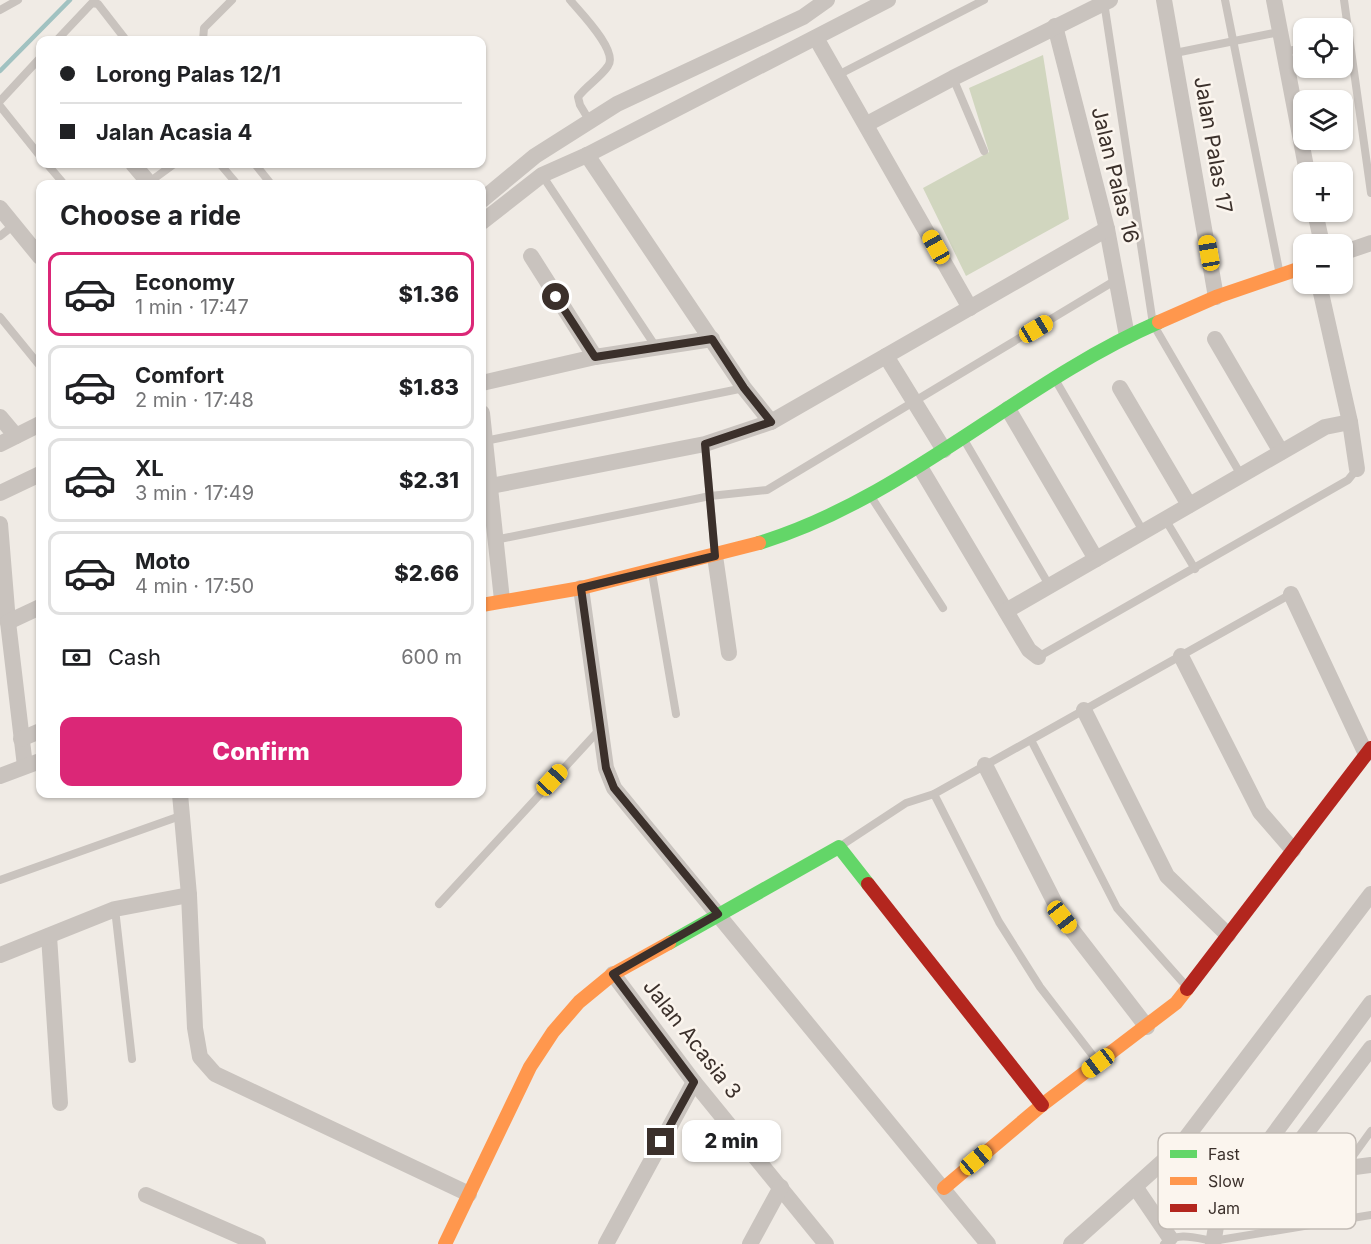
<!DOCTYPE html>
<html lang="en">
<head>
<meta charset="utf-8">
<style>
  :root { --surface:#fff; --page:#f6f6f6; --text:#202124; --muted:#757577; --line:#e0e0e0; --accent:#db2777 }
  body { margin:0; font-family:Inter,sans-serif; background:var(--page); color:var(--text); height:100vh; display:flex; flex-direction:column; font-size:22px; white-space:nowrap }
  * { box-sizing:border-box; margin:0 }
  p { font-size:20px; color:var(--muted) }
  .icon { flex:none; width:33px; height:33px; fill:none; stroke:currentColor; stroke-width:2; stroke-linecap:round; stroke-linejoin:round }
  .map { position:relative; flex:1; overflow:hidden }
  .details { position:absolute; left:36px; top:180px; width:450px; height:618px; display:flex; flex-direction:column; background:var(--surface); border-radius:12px; box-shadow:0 2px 4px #0004 }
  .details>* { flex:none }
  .guide { position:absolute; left:36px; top:36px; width:450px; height:132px; border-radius:12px; box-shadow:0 2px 4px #0004; display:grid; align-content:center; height:132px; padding:0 24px; background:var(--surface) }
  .controls { position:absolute; left:1293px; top:18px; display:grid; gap:12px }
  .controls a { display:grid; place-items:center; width:60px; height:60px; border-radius:12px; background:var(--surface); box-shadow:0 2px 4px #0004; font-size:30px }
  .end { position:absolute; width:27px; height:27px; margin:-14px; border:8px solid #3b302b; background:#fff; box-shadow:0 0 0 3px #fff }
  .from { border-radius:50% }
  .bubble { position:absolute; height:42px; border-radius:12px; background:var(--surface); box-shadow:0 2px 4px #0004; font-size:20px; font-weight:800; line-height:42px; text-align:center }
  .car { position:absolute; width:18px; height:36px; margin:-18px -9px; border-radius:8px; box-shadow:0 0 4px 2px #0007; background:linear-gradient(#f5c518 24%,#345 0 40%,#f5c518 0 76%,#345 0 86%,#f5c518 0) }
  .guide b { display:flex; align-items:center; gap:21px; height:57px; font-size:22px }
  .guide b+b { border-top:2px solid var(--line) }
  .guide i { width:15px; height:15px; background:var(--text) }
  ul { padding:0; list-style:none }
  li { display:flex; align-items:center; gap:18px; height:84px; margin:0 12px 9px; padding:0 12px; border:3px solid var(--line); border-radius:12px }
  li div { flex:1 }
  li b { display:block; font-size:22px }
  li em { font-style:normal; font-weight:800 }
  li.on { border-color:var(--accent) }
  li>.icon { width:54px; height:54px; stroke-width:1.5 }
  h2 { padding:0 24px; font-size:27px; line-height:72px }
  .pay { display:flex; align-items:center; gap:15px; height:66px; padding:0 24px; font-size:22px }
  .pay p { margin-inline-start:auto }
  .cta { display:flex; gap:12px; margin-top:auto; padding:12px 24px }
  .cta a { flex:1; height:69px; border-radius:12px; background:var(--accent); color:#fff; font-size:24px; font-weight:800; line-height:69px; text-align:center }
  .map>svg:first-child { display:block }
</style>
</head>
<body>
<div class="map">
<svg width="1371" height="1244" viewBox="0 0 1371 1244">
  <rect width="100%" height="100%" fill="#f0ebe5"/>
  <polygon fill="#d1d6bf" points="1043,55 1069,219 966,276 923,188 989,152 969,88"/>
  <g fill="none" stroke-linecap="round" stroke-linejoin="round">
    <polyline stroke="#a1c2c1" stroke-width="4.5" points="0,71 70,0"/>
    <g stroke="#c9c3be" stroke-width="8">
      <path d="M570,0C580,12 619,51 608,66C600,78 587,85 578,97L580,105L589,120"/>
      <polyline points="1225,0 1280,275"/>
      <polyline points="1344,0 1371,193"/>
      <polyline points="1104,2 1153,324 1241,475"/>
      <polyline points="0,10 18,0"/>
      <polyline points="57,40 92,3 98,4 126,40"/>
      <polyline points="203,40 204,28 232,0"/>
      <polyline points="1283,52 1304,48"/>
      <polyline points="1175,53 1279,32"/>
      <polyline points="836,76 984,0"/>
      <polyline points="953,78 984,151"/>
      <polyline points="0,101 40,58"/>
      <polyline points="0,106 40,156"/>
      <polyline points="47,164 64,184"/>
      <polyline points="220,164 237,184"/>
      <polyline points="255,164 271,184"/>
      <polyline points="542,175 656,347"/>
      <polyline points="148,183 174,164"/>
      <polyline points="0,236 14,225"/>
      <polyline points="0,317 40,366"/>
      <polyline points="1056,381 1143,531"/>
      <polyline points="963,438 1049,585"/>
      <polyline points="485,441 744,388"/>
      <polyline points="705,444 715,554"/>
      <polyline points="870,495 943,608"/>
      <polyline points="1165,519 1195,569"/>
      <polyline points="495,540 710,496 767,490 1116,280"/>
      <polyline points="652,573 676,714"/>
      <polyline points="1038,657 1348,480 1357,469"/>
      <polyline points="1031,740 1117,908 1187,987"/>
      <polyline points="934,794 999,922 1040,987 1097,1061"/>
      <polyline points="839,847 906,803 934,794 1291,594"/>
      <polyline points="0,880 183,815"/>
      <polyline points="439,904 601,728"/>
      <polyline points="115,909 132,1059"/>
      <polyline points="1345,1167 1371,1131"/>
      <path d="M1164,1244C1177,1231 1196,1238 1213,1241L1371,1215"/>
    </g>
    <g stroke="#c9c3be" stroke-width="16">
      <polyline points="1164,0 1216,297"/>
      <polyline points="1274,0 1307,172"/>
      <polyline points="1055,26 1107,229 1127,336"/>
      <polyline points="816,38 970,308"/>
      <polyline points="867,124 953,78 1110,0"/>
      <polyline points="587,155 744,388 771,422"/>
      <polyline points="133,164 150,184"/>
      <polyline points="482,200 535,156 617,104 803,17 827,0"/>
      <polyline points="0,208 40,257"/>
      <polyline points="1315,212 1322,244"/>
      <polyline points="482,222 542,175 587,155 888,0"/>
      <polyline points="1342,253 1371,243"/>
      <polyline points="531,256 595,357"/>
      <polyline points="1319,284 1350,422 1357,469"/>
      <polyline points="1215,339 1281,452"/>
      <polyline points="886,356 944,450"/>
      <polyline points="482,383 595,357 712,339"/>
      <polyline points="1120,388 1189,505"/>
      <polyline points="1008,409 1096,559"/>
      <polyline points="482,413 502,600"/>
      <polyline points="0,417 16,436"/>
      <polyline points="0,444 40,424"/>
      <polyline points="920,467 1029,650 1038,657"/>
      <polyline points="491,486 705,444 771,422 1107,229"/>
      <polyline points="0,493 40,474"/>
      <polyline points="0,524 8,622 25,766"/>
      <polyline points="715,556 729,653"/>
      <polyline points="581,588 606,768 614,788 988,1244"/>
      <polyline points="1291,594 1366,754"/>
      <polyline points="1006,611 1325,427 1350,422"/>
      <polyline points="8,622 40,607"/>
      <polyline points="1181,656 1260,812 1293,850"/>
      <polyline points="1084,710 1167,876 1228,935"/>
      <polyline points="21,739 40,731"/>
      <polyline points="985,765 1062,917 1147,1027"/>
      <polyline points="0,776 40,761"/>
      <polyline points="180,794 189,895 195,1028 200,1057 215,1074 469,1194"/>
      <polyline points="49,936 60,1103"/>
      <polyline points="0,955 115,909 189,895"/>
      <polyline points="613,974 694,1082 826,1244"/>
      <polyline points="1265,1176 1272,1178 1371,1165"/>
      <polyline points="1272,1178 1371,1048"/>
      <polyline points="1136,1188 1170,1238"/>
      <polyline points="146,1195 258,1244"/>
      <polyline points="606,1244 694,1082"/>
      <polyline points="750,1244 781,1187"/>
      <polyline points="1071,1244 1179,1147 1371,894"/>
      <polyline points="1213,1244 1218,1215 1248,1169 1371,1003"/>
    </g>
    <g stroke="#63d668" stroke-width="14">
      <path d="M759,543C906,498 1019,383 1159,322"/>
      <polyline points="669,943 839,847 868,884"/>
    </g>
    <g stroke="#ff974d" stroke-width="14">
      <polyline points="1159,322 1216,297 1304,267"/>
      <polyline points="482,605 581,588 759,543"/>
      <polyline points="944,1188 1042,1105 1176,1003 1187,989"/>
      <polyline points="445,1244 530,1067 553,1032 579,1002 613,974 669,943"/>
    </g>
    <g stroke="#b3261e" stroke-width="14">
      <polyline points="868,884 1042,1105"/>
      <polyline points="1187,989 1371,748"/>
    </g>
  </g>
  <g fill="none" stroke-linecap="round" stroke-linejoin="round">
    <polyline stroke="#3b302b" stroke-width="8" points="556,297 595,357 712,339 744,388 771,422 705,444 715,556 581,588 606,768 614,788 718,914 613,974 694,1082 661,1142"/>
  </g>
  <g text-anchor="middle" stroke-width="5" stroke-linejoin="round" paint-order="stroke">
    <g font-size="21" fill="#3b302b" stroke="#fbf5ee">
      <text transform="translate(1213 145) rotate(80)" y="7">Jalan Palas 17</text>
      <text transform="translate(1115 175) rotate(76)" y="7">Jalan Palas 16</text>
      <text transform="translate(692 1039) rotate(52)" y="7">Jalan Acasia 3</text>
    </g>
  </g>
  <rect x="1158" y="1133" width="198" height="96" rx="9" fill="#fbf5ee" stroke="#c1bab4" stroke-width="1.5"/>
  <rect x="1170" y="1150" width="27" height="8" fill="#63d668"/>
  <rect x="1170" y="1177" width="27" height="8" fill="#ff974d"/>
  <rect x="1170" y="1204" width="27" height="8" fill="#b3261e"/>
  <g font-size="16" fill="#3b302b">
    <text x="1208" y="1160">Fast</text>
    <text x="1208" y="1187">Slow</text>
    <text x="1208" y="1214">Jam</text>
  </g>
</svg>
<div class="controls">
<a><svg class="icon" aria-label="locate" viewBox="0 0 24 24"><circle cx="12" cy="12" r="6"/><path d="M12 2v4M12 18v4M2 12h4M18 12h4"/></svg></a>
<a><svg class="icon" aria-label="layers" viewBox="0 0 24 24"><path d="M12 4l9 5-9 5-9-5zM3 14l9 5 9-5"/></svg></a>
<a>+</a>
<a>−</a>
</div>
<i class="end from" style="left:556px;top:297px"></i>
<i class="end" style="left:661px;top:1142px"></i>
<div class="bubble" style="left:682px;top:1120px;width:99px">2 min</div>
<i class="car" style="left:936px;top:247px;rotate:331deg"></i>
<i class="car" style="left:1209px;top:253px;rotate:350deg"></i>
<i class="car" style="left:1036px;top:329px;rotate:59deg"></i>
<i class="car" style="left:552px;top:780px;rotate:43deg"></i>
<i class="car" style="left:1062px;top:917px;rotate:142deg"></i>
<i class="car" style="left:1098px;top:1063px;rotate:233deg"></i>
<i class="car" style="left:976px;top:1160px;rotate:50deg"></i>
<div class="guide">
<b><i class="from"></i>Lorong Palas 12/1</b>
<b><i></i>Jalan Acasia 4</b>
</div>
<section class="details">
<h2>Choose a ride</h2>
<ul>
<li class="on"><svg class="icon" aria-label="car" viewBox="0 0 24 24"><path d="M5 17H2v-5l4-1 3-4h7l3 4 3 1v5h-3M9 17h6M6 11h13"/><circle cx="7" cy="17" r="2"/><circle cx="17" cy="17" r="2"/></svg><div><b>Economy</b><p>1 min · 17:47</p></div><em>$1.36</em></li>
<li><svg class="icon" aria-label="car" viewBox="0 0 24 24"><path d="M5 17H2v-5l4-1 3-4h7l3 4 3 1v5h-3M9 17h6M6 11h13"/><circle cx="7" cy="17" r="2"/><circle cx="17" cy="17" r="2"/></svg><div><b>Comfort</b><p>2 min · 17:48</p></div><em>$1.83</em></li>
<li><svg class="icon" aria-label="car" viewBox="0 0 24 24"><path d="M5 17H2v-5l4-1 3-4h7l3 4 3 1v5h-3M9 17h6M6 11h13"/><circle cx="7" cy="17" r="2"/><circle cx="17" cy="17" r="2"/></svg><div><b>XL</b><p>3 min · 17:49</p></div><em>$2.31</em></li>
<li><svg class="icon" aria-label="car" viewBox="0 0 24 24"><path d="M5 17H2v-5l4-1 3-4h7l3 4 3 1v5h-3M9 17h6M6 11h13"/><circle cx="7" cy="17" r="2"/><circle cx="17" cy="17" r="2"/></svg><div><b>Moto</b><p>4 min · 17:50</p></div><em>$2.66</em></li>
</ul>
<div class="pay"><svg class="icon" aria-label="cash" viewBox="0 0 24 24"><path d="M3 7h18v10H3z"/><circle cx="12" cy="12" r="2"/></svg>Cash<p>600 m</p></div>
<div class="cta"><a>Confirm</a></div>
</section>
</div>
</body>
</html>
